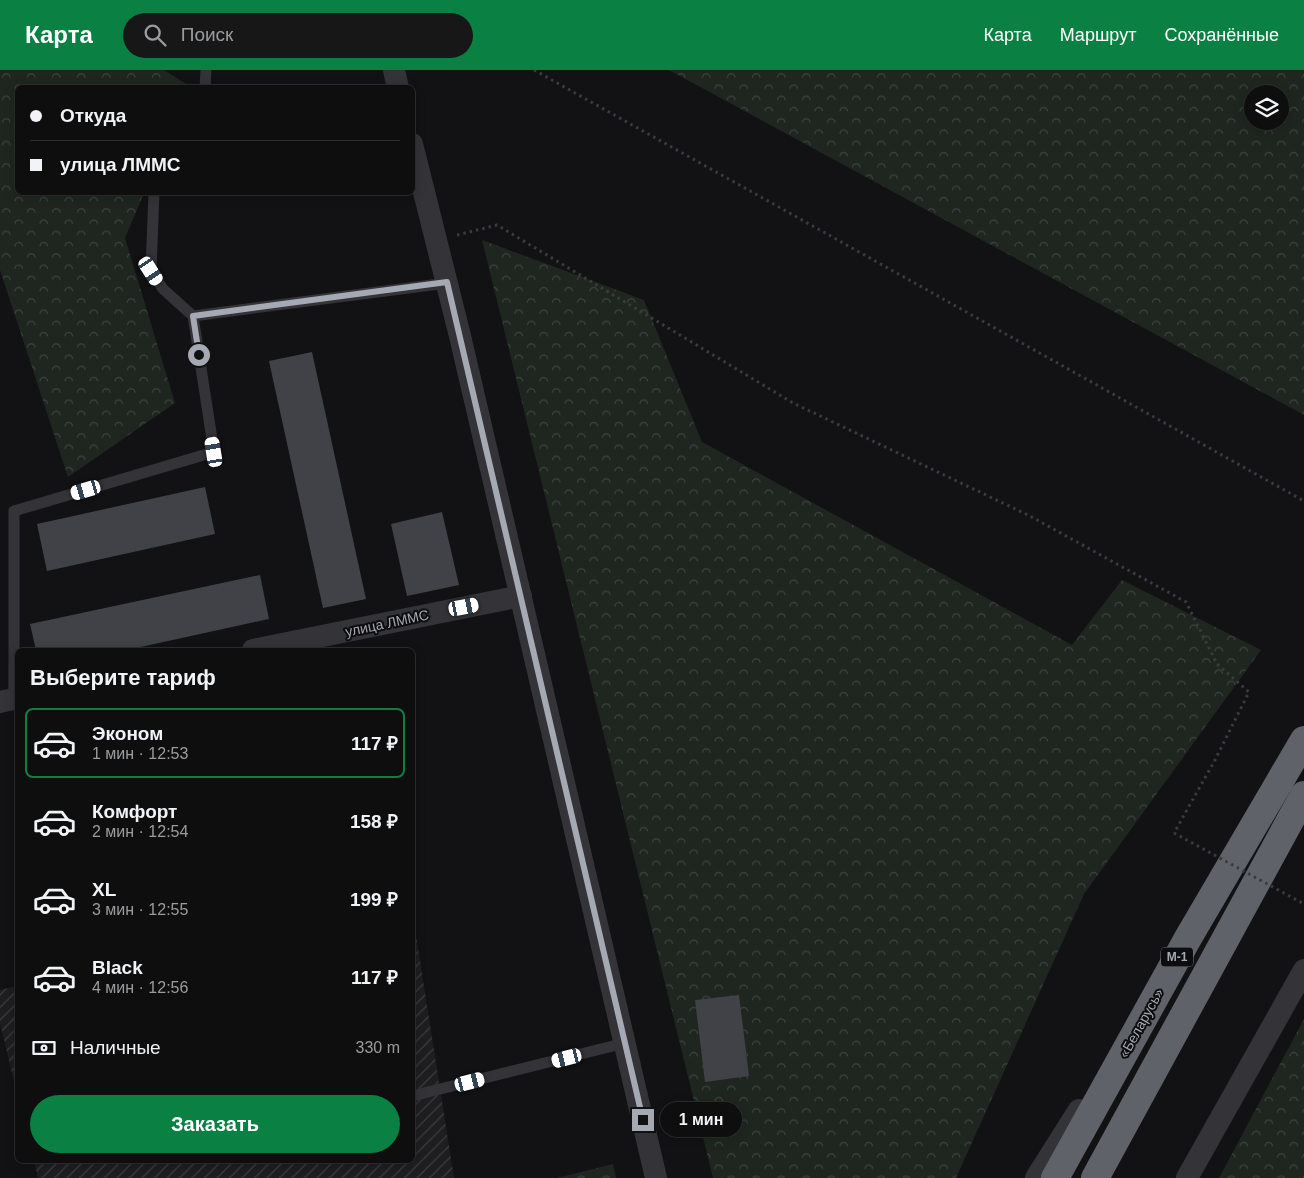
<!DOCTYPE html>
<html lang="ru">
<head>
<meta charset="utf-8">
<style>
  :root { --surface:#0e0e0f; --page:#171718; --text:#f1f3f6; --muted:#9b9c9e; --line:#2e2e2f; --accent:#0b8043 }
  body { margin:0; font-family:Helvetica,sans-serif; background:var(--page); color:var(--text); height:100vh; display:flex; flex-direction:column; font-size:19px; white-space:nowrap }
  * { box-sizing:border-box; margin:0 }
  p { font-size:16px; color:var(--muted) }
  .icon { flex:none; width:28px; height:28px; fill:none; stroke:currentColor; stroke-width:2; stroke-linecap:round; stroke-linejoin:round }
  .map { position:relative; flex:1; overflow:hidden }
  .side { position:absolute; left:15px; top:578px; width:400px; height:515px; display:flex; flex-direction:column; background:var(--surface); border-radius:8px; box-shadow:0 2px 12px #0003,0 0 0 1px var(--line) }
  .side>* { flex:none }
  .top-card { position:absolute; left:15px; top:15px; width:400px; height:110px; border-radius:8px; box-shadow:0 2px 12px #0003,0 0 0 1px var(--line); display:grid; align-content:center; height:110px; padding:0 15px; background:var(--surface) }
  .tools { position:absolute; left:1244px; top:15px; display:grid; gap:10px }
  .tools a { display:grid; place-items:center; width:45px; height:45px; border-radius:50%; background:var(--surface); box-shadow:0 2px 12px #0003,0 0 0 1px var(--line); font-size:25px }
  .end { position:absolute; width:22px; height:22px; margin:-11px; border:6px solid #a5a9b3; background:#111; box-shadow:0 0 0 2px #111 }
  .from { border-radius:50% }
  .bubble { position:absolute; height:35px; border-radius:18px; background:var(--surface); box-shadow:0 2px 12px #0003,0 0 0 1px var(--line); font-size:16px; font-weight:700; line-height:35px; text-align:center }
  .car { position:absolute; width:15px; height:30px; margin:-15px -8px; border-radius:6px; box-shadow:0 0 4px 1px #0007; background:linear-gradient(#fff 24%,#345 0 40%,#fff 0 76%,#345 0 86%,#fff 0) }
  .top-card b { display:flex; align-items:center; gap:18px; height:48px; font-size:19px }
  .top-card b+b { border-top:1px solid var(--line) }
  .top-card i { width:12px; height:12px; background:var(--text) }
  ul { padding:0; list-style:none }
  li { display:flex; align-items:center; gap:15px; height:70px; margin:0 10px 8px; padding:0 5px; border:2px solid transparent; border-radius:8px }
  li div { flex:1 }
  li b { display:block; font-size:19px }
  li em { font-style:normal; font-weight:700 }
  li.on { border-color:var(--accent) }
  li>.icon { width:45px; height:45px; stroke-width:1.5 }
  h2 { padding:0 15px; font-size:22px; line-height:60px }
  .pay { display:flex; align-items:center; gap:12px; height:55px; padding:0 15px; font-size:19px }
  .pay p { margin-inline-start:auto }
  .primary-button { display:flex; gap:10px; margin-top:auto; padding:10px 15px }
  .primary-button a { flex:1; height:58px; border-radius:30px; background:var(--accent); color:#fff; font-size:20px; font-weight:700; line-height:58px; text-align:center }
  header { display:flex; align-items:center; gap:30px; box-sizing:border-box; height:70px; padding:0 25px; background:var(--accent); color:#fff }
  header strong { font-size:24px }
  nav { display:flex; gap:28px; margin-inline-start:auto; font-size:18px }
  .search { width:350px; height:45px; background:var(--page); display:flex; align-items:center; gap:12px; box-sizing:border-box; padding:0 18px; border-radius:28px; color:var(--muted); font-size:19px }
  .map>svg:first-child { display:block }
</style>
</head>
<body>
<header>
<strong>Карта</strong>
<div class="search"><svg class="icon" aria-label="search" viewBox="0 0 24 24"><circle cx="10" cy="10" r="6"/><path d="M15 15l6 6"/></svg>Поиск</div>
<nav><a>Карта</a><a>Маршрут</a><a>Сохранённые</a></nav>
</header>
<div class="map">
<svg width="1304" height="1108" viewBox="0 0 1304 1108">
  <defs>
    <pattern id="industrial-furrows" width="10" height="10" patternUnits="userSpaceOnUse" patternTransform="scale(1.25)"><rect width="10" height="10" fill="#1e1e21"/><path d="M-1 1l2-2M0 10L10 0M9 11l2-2" fill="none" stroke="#3c3c3f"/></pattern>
    <pattern id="forest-crowns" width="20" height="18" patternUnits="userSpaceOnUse" patternTransform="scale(1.25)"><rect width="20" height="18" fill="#1f2620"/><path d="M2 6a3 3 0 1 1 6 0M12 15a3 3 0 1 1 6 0" fill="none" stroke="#3d433e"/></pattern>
  </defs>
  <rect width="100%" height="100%" fill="#121214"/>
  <g fill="url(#industrial-furrows)">
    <polygon points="413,846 454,1108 38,1108 34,1090 412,1090"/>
    <polygon points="17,916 18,916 17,1024 0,953 0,920"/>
  </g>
  <g fill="url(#forest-crowns)" fill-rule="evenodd">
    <polygon points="0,0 164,0 189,16 189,18 18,18 18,122 144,123 125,168 175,333 68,407 0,200"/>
    <path d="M669,0H1304V345ZM1252,24H1280V51H1252Z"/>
    <polygon points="482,170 644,230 702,372 1072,575 1122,510 1261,580 1084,824 956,1108 713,1108"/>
    <polygon points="1304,949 1304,1108 1219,1108"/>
    <polygon points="613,1094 616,1108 557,1108"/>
  </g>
  <g fill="#414247">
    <polygon points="312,282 366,529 323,538 269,291"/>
    <polygon points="205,417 215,464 47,501 37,454"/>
    <polygon points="442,442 459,515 407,526 391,454"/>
    <polygon points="260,505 269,549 127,580 36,580 30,554"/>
    <polygon points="739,925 749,1006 705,1012 695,930"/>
  </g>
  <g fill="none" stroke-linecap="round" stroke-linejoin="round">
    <g stroke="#3a3b3f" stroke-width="3" stroke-dasharray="2.5 4" stroke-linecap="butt">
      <polyline points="534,0 1304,431"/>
      <polyline points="457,165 497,155 793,333 1028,445 1186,532 1217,594 1249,622 1215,690 1174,763"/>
    </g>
    <g stroke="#343438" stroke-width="11">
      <polyline points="205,18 206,0"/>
      <polyline points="154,122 151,201 163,219 193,246"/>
      <polyline points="14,629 14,441 214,382 193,246 447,213"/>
      <polyline points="412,1026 625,973"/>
    </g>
    <g stroke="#343438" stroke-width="22">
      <polyline points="394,0 398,18"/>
      <polyline points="412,74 460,266 656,1108"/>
      <polyline points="253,580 521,526"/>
      <polyline points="0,632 18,628"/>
      <polyline points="1036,1108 1079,1040"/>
      <polyline points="1187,1108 1304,900"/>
    </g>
    <g stroke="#606269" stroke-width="28">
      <polyline points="1055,1108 1188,868 1304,670"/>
      <polyline points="1095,1108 1304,725"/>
    </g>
    <polyline stroke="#3a3b3f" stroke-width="3" stroke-dasharray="2.5 4" stroke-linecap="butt" points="1174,763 1304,834"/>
  </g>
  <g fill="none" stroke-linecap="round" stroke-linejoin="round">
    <polyline stroke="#a5a9b3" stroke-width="6" points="199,285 193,246 447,212 643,1050"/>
  </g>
  <g text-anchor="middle" stroke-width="4" stroke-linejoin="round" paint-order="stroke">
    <rect fill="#0d0d0f" stroke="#777a82" stroke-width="1" x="1161" y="877.5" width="32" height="19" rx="4"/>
    <g font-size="12" font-weight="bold" fill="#a5a9b3">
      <text x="1177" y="891">М-1</text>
    </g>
    <g font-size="14" fill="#a5a9b3" stroke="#0d0d0f">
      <text transform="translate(387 553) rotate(-12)" y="5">улица ЛММС</text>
      <text transform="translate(1141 953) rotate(-61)" y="5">«Беларусь»</text>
    </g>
  </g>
</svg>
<div class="tools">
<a><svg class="icon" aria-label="layers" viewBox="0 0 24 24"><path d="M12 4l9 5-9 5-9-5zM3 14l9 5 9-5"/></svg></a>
</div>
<i class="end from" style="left:199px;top:285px"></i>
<i class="end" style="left:643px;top:1050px"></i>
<div class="bubble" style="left:660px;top:1032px;width:82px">1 мин</div>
<i class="car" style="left:151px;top:201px;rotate:147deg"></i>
<i class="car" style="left:214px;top:382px;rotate:351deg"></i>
<i class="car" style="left:86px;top:420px;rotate:254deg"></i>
<i class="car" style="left:464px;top:537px;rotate:79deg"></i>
<i class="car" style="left:567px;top:988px;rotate:256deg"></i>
<i class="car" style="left:470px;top:1012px;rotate:76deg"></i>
<div class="top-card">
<b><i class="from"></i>Откуда</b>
<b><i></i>улица ЛММС</b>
</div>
<section class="side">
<h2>Выберите тариф</h2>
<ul>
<li class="on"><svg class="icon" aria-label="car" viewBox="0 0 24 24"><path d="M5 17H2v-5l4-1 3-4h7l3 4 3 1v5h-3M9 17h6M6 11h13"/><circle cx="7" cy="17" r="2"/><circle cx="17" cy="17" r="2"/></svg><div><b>Эконом</b><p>1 мин · 12:53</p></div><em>117 ₽</em></li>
<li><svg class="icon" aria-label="car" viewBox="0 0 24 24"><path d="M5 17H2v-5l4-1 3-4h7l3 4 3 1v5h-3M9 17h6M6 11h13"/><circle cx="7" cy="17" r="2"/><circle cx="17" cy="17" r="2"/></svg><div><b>Комфорт</b><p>2 мин · 12:54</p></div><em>158 ₽</em></li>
<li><svg class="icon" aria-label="car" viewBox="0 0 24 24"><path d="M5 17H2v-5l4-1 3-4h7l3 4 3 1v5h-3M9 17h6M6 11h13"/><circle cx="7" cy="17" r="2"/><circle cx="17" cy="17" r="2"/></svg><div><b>XL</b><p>3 мин · 12:55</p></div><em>199 ₽</em></li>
<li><svg class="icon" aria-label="car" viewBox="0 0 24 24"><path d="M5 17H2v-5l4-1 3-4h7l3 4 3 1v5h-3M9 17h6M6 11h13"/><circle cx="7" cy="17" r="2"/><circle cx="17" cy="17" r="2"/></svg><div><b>Black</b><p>4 мин · 12:56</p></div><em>117 ₽</em></li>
</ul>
<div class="pay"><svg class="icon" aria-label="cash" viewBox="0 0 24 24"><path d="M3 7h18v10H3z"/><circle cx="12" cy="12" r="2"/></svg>Наличные<p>330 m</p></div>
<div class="primary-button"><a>Заказать</a></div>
</section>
</div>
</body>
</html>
